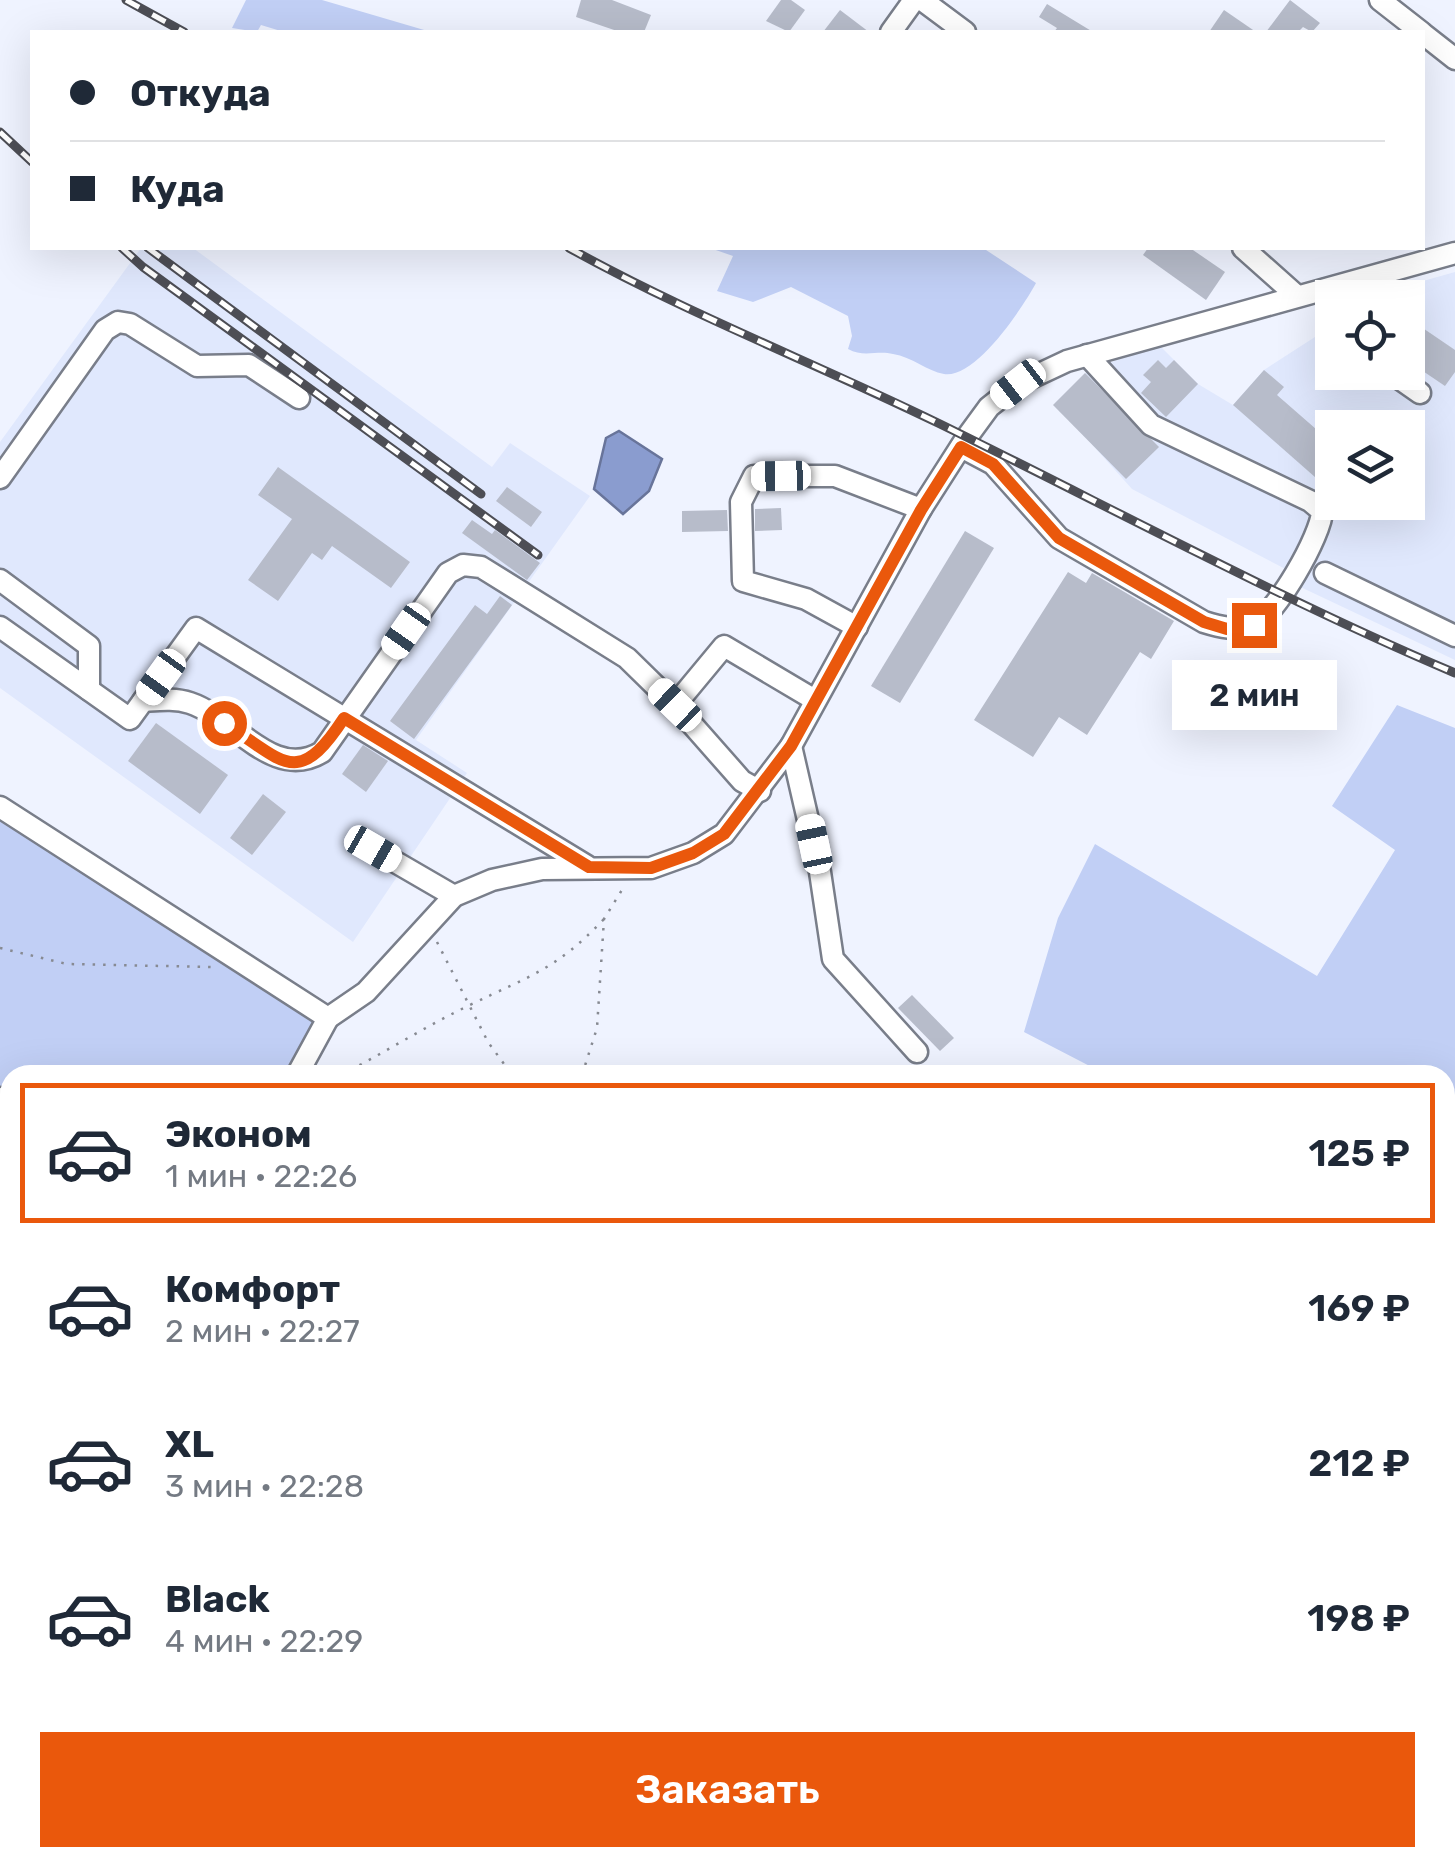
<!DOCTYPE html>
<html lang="ru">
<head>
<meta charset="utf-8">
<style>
  :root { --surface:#fff; --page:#f6f6f7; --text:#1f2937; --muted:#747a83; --line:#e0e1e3; --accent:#ea580c }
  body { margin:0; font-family:Rubik,sans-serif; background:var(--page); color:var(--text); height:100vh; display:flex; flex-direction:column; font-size:38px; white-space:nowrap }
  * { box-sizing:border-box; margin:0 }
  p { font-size:32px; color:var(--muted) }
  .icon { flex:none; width:55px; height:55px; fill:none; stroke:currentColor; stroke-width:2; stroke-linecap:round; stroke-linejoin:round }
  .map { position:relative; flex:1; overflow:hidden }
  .panel { position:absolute; left:0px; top:1065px; width:1455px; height:802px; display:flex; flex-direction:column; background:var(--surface); border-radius:30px 30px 0 0; box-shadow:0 10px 40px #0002 }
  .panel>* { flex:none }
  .top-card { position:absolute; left:30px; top:30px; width:1395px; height:220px; border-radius:0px; box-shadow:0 10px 40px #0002; display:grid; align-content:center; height:220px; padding:0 40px; background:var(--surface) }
  .controls { position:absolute; left:1315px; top:280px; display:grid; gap:20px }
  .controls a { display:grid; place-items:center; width:110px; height:110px; border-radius:0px; background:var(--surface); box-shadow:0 10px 40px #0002; font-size:50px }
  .end { position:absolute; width:45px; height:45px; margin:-22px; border:12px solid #ea580c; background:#fff; box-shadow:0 0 0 5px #fff }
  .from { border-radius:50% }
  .bubble { position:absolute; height:70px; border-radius:0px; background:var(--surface); box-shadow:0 10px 40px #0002; font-size:32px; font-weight:600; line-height:70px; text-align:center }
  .car { position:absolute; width:30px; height:60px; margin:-30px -15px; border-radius:12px; box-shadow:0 0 8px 2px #0007; background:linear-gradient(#fff 24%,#345 0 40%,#fff 0 76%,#345 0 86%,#fff 0) }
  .top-card b { display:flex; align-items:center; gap:35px; height:95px; font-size:38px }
  .top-card b+b { border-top:2px solid var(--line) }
  .top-card i { width:25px; height:25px; background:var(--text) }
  ul { padding:18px 0 0; list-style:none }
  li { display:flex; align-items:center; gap:30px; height:140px; margin:0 20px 15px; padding:0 20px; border:5px solid transparent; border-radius:0px }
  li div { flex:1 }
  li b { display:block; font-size:38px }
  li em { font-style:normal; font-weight:600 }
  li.selected { border-color:var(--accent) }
  li>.icon { width:90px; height:90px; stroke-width:1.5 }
  .button { display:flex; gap:20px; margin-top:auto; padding:20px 40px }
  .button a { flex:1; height:115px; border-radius:0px; background:var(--accent); color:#fff; font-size:40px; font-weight:600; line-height:115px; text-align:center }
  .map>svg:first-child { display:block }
</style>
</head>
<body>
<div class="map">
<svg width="1455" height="1866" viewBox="0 0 1455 1866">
  <rect width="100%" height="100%" fill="#eff3ff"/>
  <g fill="#e0e8fd" fill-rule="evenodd">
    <polygon points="141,248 193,248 492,467 510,443 590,496 416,740 467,773 353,942 0,688 0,442"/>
    <path d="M1455,272V660L1292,583L1297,575L1132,489L1055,403L1086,373L1152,345L1162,348L1198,384L1233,405L1264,370L1332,326V372H1408V298L1386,297L1391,290ZM1332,428H1408V502H1332Z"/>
  </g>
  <g fill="#c1cff5">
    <polygon points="246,0 322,0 431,32 284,32 261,25 257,32 232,28"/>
    <path d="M710,248H983L1036,283C1023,307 976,379 944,374C927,371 912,357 893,354C877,350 864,358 848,349L852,336L848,316L791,287L753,302L717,291L733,256Z"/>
    <polygon points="1397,705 1455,728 1455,1129 1445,1133 1445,1075 1107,1075 1024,1032 1058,918 1095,844 1317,976 1395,850 1332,806"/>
    <polygon points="0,807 328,1018 297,1075 10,1075 10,1681 0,1686"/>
  </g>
  <polygon fill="#8a9ccf" stroke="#68749a" stroke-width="2.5" points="619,431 662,459 649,491 623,514 594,489 606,438"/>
  <g fill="#b7bcca">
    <polygon points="581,0 612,0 651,15 644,32 620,32 576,17"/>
    <polygon points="781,0 791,0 805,10 789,32 766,21"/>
    <polygon points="1290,0 1320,23 1312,32 1303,27 1298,32 1266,32"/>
    <polygon points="1047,4 1093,32 1054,32 1057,28 1039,17"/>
    <polygon points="840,10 869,32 823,32"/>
    <polygon points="1224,10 1256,32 1209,32"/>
    <polygon points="1148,248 1190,248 1225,272 1206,300 1143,255"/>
    <polygon points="1408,318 1455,350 1455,372 1445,386 1408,361"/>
    <polygon points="1158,360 1166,368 1174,360 1198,384 1166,417 1141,393 1151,382 1143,375"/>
    <polygon points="1264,370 1284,387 1277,395 1332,443 1332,492 1233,405"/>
    <polygon points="1085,373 1159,447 1126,479 1053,405"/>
    <polygon points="278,467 410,562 391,588 332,546 322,560 312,553 278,601 248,580 292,519 258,495"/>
    <polygon points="507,487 542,512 531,527 496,501"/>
    <polygon points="781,508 782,530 755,531 755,509"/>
    <polygon points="727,510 728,531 682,532 682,511"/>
    <polygon points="472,520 492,534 495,530 540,563 527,580 462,533"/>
    <polygon points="965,531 994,548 900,703 871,686"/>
    <polygon points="1068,572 1086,583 1092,573 1174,621 1151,659 1140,652 1087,735 1059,717 1033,757 974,720"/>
    <polygon points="500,596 512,605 414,739 390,721 475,605 487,614"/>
    <polygon points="156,723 228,775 200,814 128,761"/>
    <polygon points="363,745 388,761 366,792 342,774"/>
    <polygon points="263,794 286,812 252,855 230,838"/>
    <polygon points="912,995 954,1038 940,1051 898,1008"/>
  </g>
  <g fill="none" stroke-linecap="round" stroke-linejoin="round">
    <defs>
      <g id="minor">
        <polyline points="922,0 965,32"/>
        <polyline points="1380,0 1421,32"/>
        <polyline points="891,32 914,0"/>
        <polyline points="1422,33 1455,59"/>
        <polyline points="1243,248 1297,296"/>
        <polyline points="1324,290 1332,315"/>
        <polyline points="1390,372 1420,393"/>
        <path d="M961,447L993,464L1059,538L1204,622C1220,627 1236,631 1252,625C1275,617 1322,534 1322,511L1310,501L1151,425L1087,355"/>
        <polyline points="0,478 105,330 118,322 130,324 197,366 249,365 299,398"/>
        <polyline points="1325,573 1455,636"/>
        <polyline points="0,580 89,646 89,690"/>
        <polyline points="0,627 130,719 196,628 587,866"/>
        <polyline points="857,627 806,599 743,581 741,502 754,476 835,476 921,509"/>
        <path d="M143,701C159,700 175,698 190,703C235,718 273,782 322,752L448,573L463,565L481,567L627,658L675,705"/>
        <polyline points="791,746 820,872 833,959 917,1052"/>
        <polyline points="760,791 742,781 675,705 724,646 815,700"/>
        <polyline points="0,807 328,1018 366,992 454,896 492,880 542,869 651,868 693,853 724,834 791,746 921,509 967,437 989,407 1018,384 1067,361 1455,253"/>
        <polyline points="373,849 454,896"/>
        <polyline points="297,1075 328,1018"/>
        <polyline points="0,1098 10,1101"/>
        <polyline points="0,1202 10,1197"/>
        <polyline points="0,1324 10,1319"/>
        <polyline points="0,1429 10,1424"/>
        <polyline points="0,1692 10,1687"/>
      </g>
    </defs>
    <use href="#minor" stroke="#797e8a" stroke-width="25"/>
    <g stroke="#878a92" stroke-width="2.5" stroke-dasharray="2.5 8" stroke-linecap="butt">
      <polyline points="437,942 488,1042 512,1075"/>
      <polyline points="0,948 67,964 211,967"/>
      <path d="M341,1075C384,1053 426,1026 470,1005C529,976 556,970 604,919"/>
      <polyline points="582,1075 597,1028 604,919 625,885"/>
      <polyline points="0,1798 10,1789"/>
      <polyline points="599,1858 602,1866"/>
    </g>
    <use href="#minor" stroke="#fff" stroke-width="20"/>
    <defs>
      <g id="rail">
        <polyline points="126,0 184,32"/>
        <polyline points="0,132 32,162"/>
        <polyline points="122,248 143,267 538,555"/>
        <polyline points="148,248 481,494"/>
        <path d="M569,248C688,314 815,363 938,423C1110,507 1278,598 1455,673"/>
      </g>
    </defs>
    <use href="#rail" stroke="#4d4e55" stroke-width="9"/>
    <use href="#rail" stroke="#fff" stroke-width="5" stroke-dasharray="15" stroke-linecap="butt"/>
  </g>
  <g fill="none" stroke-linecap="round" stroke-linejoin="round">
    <path stroke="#ea580c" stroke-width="12" d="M224,723C284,761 297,790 344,718L589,867L651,868L693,853L724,834L791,746L921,510L961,447L993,464L1059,538L1204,622L1227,629L1254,625"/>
  </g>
</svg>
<div class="controls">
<a><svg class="icon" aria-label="locate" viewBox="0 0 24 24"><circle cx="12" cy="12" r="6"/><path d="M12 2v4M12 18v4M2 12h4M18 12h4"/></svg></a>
<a><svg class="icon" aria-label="layers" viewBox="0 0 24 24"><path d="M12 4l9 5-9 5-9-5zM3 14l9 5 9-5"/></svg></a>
</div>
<i class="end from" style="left:224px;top:723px"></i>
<i class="end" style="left:1254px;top:625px"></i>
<div class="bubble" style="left:1172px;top:660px;width:165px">2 мин</div>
<i class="car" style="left:1018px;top:384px;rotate:232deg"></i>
<i class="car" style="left:781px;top:476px;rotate:269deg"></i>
<i class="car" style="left:406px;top:631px;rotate:215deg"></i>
<i class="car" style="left:161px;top:677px;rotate:216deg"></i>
<i class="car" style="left:675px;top:705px;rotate:314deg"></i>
<i class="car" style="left:814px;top:844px;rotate:348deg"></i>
<i class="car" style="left:373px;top:849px;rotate:120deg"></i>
<div class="top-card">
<b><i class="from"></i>Откуда</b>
<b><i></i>Куда</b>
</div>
<section class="panel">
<ul>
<li class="selected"><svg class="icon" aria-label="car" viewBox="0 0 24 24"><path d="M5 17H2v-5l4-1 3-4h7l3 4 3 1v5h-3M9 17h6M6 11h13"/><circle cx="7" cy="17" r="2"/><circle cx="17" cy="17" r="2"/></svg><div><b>Эконом</b><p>1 мин · 22:26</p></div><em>125 ₽</em></li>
<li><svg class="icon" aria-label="car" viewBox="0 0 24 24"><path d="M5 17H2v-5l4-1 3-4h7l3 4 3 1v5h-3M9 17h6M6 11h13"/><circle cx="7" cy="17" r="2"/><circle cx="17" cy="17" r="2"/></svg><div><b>Комфорт</b><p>2 мин · 22:27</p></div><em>169 ₽</em></li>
<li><svg class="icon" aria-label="car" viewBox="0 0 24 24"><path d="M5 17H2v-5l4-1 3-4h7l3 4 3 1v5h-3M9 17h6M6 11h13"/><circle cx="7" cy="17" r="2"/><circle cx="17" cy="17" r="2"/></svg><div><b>XL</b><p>3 мин · 22:28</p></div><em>212 ₽</em></li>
<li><svg class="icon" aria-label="car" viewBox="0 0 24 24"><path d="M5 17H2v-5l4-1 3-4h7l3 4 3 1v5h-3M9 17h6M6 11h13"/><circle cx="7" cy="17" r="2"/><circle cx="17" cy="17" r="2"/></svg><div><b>Black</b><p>4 мин · 22:29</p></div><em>198 ₽</em></li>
</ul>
<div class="button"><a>Заказать</a></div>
</section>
</div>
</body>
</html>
